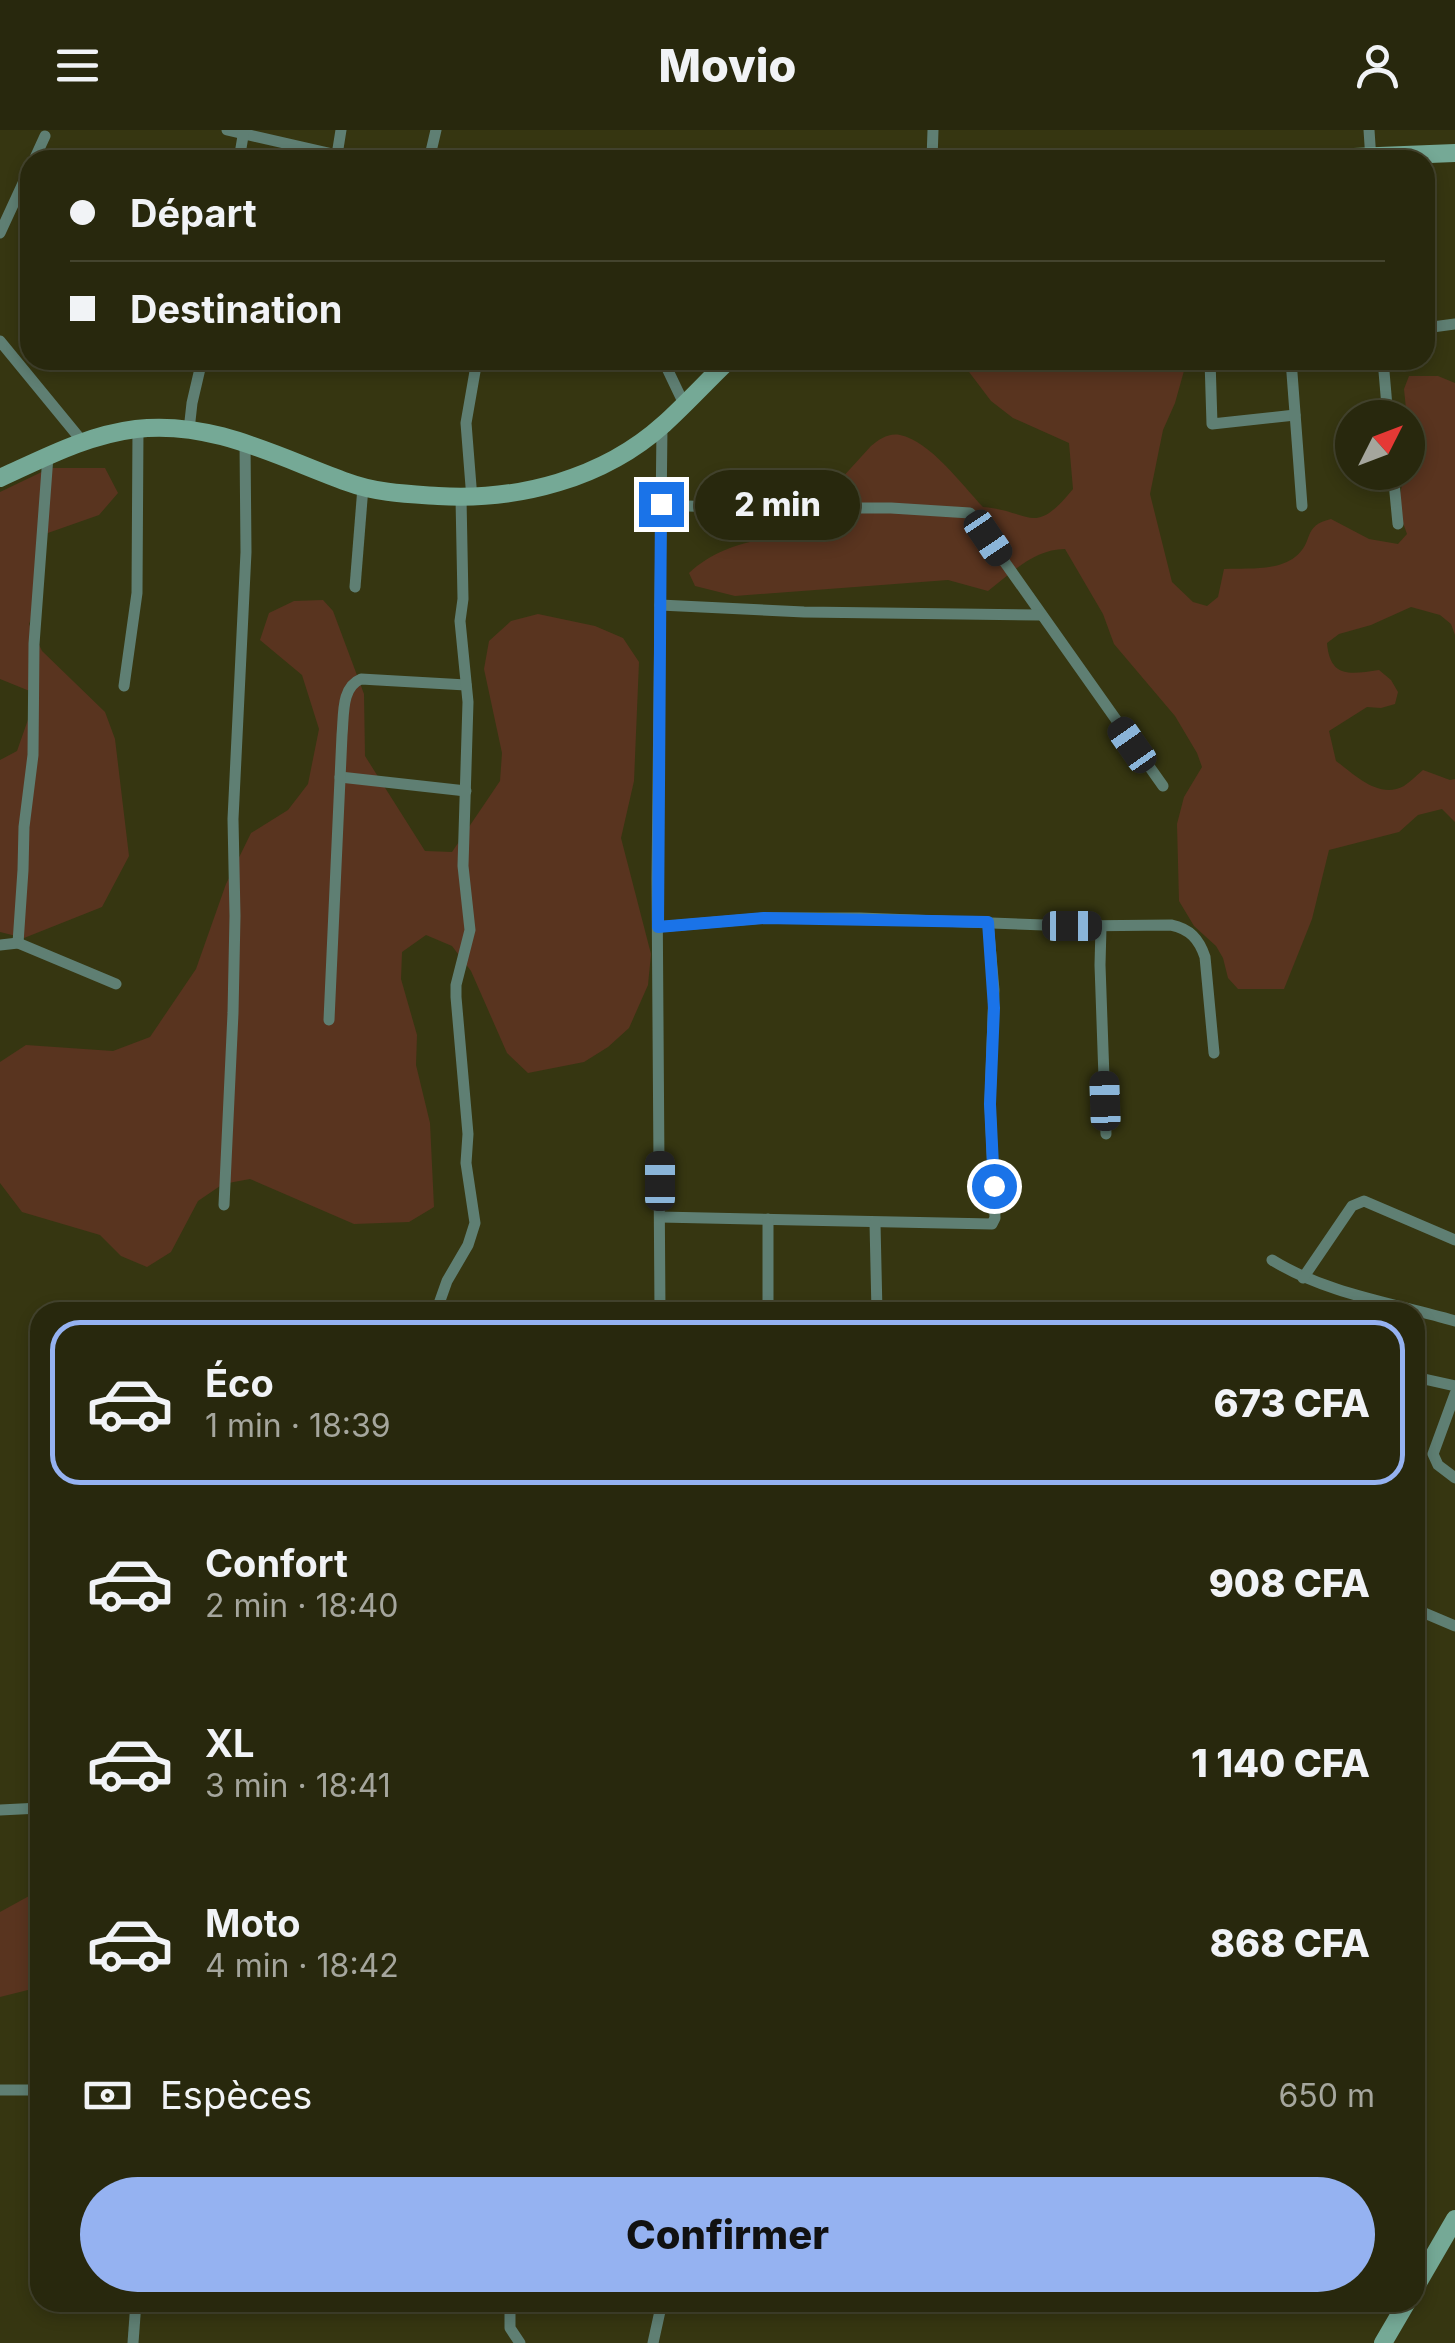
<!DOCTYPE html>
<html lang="fr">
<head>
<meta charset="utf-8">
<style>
  :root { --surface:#28280d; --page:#303016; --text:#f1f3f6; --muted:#a5a69d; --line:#44442e; --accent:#95b2f1 }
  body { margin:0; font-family:Inter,sans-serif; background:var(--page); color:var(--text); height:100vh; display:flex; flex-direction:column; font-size:38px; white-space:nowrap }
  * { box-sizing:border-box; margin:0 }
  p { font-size:32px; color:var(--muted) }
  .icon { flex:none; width:55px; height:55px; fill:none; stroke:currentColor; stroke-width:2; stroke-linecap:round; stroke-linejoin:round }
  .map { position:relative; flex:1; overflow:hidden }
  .sheet { position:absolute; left:30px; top:1172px; width:1395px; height:1010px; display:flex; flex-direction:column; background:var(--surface); border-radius:30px; box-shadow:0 5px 15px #0003,0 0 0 2px var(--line) }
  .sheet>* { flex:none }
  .guide { position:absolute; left:20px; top:20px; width:1415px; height:220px; border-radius:30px; box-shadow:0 5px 15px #0003,0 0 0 2px var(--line); display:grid; align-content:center; height:220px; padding:0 50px; background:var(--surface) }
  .needle { width:65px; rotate:48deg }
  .controls { position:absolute; left:1335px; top:270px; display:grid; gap:20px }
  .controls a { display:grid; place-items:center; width:90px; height:90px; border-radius:50%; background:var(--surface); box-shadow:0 5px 15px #0003,0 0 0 2px var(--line); font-size:50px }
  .end { position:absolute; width:45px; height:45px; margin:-22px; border:12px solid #1a73e8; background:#fff; box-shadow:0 0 0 5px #fff }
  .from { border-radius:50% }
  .bubble { position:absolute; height:70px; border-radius:35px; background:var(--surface); box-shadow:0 5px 15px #0003,0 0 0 2px var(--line); font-size:32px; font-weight:800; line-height:70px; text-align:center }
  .car { position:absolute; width:30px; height:60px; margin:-30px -15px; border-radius:12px; box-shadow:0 0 8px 2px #0007; background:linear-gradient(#222 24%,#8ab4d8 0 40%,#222 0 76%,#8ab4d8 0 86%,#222 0) }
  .guide b { display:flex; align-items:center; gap:35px; height:95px; font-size:38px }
  .guide b+b { border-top:2px solid var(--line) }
  .guide i { width:25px; height:25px; background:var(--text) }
  ul { padding:18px 0 0; list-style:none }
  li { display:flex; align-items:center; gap:30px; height:165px; margin:0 20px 15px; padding:0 30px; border:5px solid transparent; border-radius:30px }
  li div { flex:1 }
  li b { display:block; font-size:38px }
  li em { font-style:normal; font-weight:800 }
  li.selected { border-color:var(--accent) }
  li>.icon { width:90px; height:90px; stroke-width:1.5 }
  .pay { display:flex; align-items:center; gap:25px; height:110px; padding:0 50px; font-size:38px }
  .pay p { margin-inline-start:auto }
  .primary-button { display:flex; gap:20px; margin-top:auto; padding:20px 50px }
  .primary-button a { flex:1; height:115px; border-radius:60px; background:var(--accent); color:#111; font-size:40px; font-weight:800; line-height:115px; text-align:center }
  header { display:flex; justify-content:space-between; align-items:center; height:130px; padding:0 50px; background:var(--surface); font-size:45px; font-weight:800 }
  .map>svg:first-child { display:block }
</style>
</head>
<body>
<header><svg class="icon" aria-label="menu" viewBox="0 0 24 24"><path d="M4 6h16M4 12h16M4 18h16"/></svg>Movio<svg class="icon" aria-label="person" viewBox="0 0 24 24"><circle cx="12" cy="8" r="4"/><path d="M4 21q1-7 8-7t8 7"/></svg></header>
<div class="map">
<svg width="1455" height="2213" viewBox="0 0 1455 2213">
  <rect width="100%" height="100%" fill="#363611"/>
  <g fill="#59341f">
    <path d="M960,230H1187L1175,273L1163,300L1150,364L1172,452L1193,472L1207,476L1218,467L1224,439C1246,438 1278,441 1295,427C1315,412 1301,396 1331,389L1369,409L1398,414L1407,404L1397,376L1405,343L1408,342L1410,318L1404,259L1409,246H1438L1455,253V505L1451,494L1440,485L1411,477L1371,495L1339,504L1327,513C1330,549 1351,544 1379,540L1391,550L1398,562L1395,574L1381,578L1367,577L1329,601L1336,631C1354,644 1379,670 1404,656C1410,652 1417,645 1423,640L1450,650L1455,649V692L1442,679L1418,685L1399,702L1329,720L1312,789L1284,859H1238L1228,848L1223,828L1216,816L1194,796L1179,771L1177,694L1184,667L1202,637L1197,623L1175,586L1114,514L1103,484L1065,419C1034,419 1012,443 988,461L948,450L735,466L695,456L689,443C718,416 753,410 790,405L871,316C880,309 888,303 900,305C930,311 962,355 983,377C1032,381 1033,408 1073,359L1069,313L1013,288L991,271Z"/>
    <polygon points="50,338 105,338 118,363 99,385 45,404 40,462 29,494 42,521 105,582 115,609 129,726 102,777 24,808 0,802 0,630 17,621 37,564 0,549 0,362"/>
    <polygon points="323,470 333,481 364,564 365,626 425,721 452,722 500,651 502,623 484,539 489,511 511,491 538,484 595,496 623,508 639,532 634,651 621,708 651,824 648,855 629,898 608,917 584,932 528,943 507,923 471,841 452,816 426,805 402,822 401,849 417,905 416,935 430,993 434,1077 409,1092 354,1094 250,1049 223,1054 198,1071 171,1122 147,1137 121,1126 100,1105 22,1082 0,1053 0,932 26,915 113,921 150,907 196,839 226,754 251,703 288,680 308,654 319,599 302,545 260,510 269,483 294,471"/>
    <polygon points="40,1760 40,1857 0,1867 0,1782"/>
  </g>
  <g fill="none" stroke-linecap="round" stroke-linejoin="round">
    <g stroke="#5f7f73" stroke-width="11">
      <polyline points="227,0 359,30"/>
      <polyline points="1369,0 1371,30"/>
      <polyline points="337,25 341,0"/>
      <polyline points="34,30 45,6"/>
      <polyline points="239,30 244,0"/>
      <polyline points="429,30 436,0"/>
      <polyline points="932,30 933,0"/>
      <polyline points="0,103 30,38"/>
      <polyline points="1425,198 1455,194"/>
      <polyline points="0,211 82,311"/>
      <polyline points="458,230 475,239"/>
      <polyline points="663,230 684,274"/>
      <polyline points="1210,230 1212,294 1295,285"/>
      <polyline points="1291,230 1302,376"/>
      <polyline points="1383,230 1388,288"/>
      <polyline points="189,300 192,273 202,230"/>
      <polyline points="1393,342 1398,394"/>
      <polyline points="472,369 466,293 477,230"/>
      <polyline points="661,375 742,378 891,378 970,383 1163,656"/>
      <polyline points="355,457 363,357"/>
      <polyline points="660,475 804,482 1040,485"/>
      <polyline points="124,556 137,463 138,299"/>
      <polyline points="340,647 466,661"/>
      <path d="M658,797L764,788H860L1072,796L1171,795C1190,799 1199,809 1205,827L1214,923"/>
      <polyline points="1101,797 1100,835 1106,1004"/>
      <polyline points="18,813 23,740 24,697 33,625 34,514 48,326"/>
      <polyline points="0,815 18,813 116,854"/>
      <path d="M329,890L342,605C344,585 341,557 361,549L466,555"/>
      <polyline points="224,1075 233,883 235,786 233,689 246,422 245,312"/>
      <polyline points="660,1087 992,1094 995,1088 990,974 994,860 988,792"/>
      <polyline points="875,1093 877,1182"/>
      <path d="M1272,1130C1327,1164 1393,1173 1455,1191"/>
      <polyline points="1303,1148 1352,1076 1364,1071 1455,1110"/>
      <polyline points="436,1182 447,1151 468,1115 475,1093 466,1033 468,1004 456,867 456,855 470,800 463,736 468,572 460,491 463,469 461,368"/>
      <polyline points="660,1182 657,749 662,296"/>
      <polyline points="768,1182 768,1089"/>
      <polyline points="1415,1247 1455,1256"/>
      <polyline points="1455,1264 1433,1324 1438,1335 1455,1348"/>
      <polyline points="1415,1479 1455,1496"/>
      <polyline points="0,1680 40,1678"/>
      <polyline points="0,1960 40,1960"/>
      <polyline points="510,2172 510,2198 520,2213"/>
      <polyline points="133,2213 136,2172"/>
      <polyline points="653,2213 662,2172"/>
    </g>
    <g stroke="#75a996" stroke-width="18">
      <polyline points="1278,30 1455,23"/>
      <path d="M0,348C44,328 87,305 136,299C212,290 278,327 347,352C376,363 408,364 438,366C518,371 603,349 664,294C686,274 707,251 729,230"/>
      <polyline points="1415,2158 1455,2089"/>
      <polyline points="1383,2213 1407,2172"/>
    </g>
  </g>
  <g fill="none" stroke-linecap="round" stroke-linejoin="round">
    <polyline stroke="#1a73e8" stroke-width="12" points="661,374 658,797 764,788 988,792 994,878 990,974 994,1056"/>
  </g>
</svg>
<div class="controls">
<a><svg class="needle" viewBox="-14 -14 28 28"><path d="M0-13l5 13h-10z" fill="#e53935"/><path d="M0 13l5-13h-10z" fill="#a5a69d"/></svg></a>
</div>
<i class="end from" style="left:994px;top:1056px"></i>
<i class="end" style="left:661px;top:374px"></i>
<div class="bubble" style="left:695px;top:340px;width:165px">2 min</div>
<i class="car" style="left:988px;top:408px;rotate:146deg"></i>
<i class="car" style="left:1132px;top:615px;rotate:325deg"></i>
<i class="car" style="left:1072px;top:796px;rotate:90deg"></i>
<i class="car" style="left:1105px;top:971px;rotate:358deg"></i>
<i class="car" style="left:660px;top:1051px;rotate:0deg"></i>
<div class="guide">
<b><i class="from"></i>Départ</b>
<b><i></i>Destination</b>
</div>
<section class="sheet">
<ul>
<li class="selected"><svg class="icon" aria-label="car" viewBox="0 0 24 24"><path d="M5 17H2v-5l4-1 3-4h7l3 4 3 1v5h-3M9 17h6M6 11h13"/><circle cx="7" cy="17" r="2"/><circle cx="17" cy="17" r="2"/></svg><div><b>Éco</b><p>1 min · 18:39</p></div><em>673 CFA</em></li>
<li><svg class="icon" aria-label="car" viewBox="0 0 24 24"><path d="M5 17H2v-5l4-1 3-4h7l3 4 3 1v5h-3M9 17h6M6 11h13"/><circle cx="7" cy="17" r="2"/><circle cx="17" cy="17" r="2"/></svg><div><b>Confort</b><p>2 min · 18:40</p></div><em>908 CFA</em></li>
<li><svg class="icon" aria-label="car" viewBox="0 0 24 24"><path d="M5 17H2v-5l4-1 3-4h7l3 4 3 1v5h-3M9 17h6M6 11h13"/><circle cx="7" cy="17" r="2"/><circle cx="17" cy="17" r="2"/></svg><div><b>XL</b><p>3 min · 18:41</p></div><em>1 140 CFA</em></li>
<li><svg class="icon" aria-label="car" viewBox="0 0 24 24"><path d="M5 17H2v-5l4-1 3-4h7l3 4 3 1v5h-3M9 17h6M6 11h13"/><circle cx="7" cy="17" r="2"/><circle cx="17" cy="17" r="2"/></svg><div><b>Moto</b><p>4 min · 18:42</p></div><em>868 CFA</em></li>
</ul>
<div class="pay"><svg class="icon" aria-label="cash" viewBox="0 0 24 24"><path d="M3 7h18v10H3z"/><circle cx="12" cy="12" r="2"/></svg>Espèces<p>650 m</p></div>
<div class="primary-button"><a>Confirmer</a></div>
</section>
</div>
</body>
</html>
